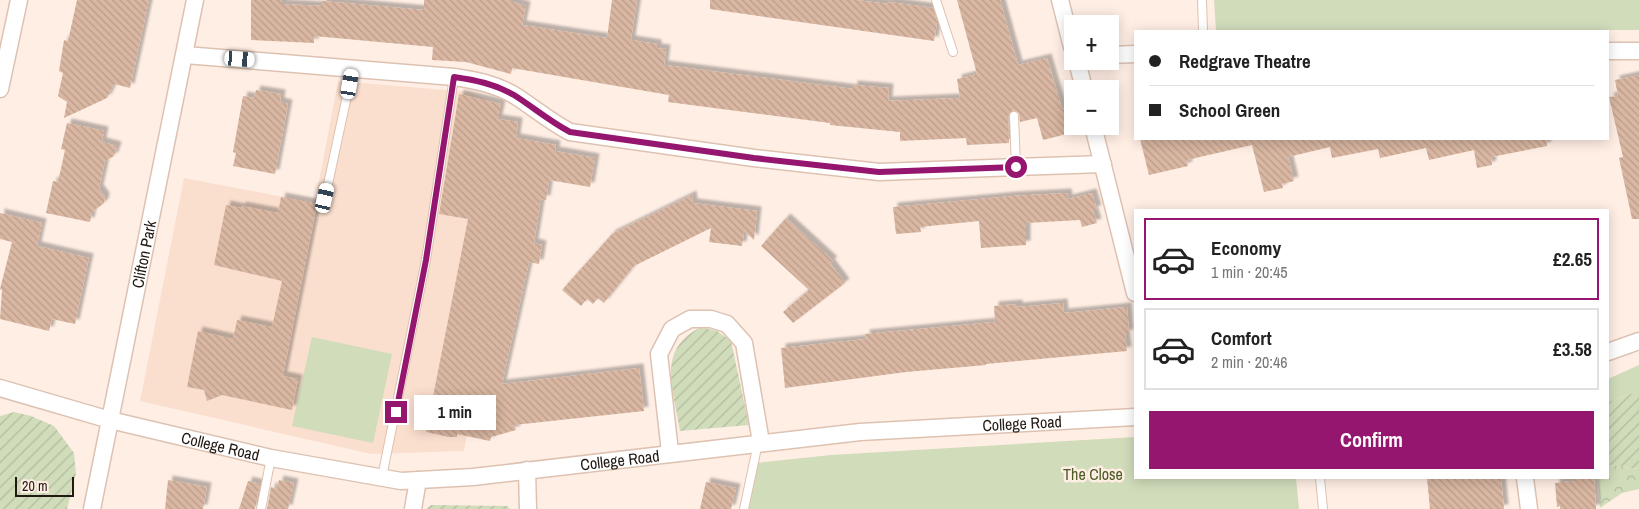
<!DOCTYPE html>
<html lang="en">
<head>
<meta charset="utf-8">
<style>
  :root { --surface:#fff; --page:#f6f6f6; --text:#222; --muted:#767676; --line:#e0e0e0; --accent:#95166f }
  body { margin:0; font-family:"Archivo Narrow",sans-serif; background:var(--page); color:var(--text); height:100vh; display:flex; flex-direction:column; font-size:19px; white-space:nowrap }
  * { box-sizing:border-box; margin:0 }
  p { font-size:16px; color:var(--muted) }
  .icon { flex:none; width:28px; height:28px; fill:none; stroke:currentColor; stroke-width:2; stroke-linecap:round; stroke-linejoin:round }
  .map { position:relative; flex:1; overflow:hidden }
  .details { position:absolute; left:1134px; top:209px; width:475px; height:270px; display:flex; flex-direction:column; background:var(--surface); border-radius:0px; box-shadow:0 2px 12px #0003 }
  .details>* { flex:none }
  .top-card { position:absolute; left:1134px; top:30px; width:475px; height:110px; border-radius:0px; box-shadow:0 2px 12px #0003; display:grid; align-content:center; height:110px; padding:0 15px; background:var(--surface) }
  .buttons { position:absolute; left:1064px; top:15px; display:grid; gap:10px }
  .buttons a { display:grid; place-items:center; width:55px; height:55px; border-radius:0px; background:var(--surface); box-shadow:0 2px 12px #0003; font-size:25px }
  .scale { position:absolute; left:15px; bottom:12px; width:59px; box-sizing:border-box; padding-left:5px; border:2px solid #221913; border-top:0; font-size:14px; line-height:18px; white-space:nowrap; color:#221913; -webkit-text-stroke:4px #ffeee4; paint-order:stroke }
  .end { position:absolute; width:22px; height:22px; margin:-11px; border:6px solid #95166f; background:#fff; box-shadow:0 0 0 2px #fff }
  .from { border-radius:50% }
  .bubble { position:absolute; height:35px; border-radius:0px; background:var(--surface); box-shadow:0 2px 12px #0003; font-size:16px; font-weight:700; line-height:35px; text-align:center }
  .car { position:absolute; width:15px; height:30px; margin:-15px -8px; border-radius:6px; box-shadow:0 0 4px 1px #0007; background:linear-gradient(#fff 24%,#345 0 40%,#fff 0 76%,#345 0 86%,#fff 0) }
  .top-card b { display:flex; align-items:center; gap:18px; height:48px; font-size:19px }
  .top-card b+b { border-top:1px solid var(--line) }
  .top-card i { width:12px; height:12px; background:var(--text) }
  ul { padding:9px 0 0; list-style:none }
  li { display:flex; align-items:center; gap:15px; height:82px; margin:0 10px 8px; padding:0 5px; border:2px solid var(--line); border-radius:0px }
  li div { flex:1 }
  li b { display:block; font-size:19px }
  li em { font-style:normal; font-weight:700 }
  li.current { border-color:var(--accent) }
  li>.icon { width:45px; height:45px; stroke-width:1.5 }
  .primary-button { display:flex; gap:10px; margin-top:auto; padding:10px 15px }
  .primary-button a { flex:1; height:58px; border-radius:0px; background:var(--accent); color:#fff; font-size:20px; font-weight:700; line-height:58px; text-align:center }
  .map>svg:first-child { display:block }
</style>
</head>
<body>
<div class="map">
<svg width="1639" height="509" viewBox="0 0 1639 509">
  <defs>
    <pattern id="forest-crowns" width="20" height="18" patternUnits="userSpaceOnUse" patternTransform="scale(1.25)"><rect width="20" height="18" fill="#d0dcba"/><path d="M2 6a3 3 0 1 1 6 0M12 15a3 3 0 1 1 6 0" fill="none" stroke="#b2bc9f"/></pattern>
    <pattern id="garden-furrows" width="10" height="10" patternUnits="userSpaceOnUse" patternTransform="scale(1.25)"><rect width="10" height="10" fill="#d0dcba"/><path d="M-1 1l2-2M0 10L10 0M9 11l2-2" fill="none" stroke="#b2bc9f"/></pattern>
    <pattern id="building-back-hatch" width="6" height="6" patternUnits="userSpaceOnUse" patternTransform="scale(1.25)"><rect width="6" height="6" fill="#d9b7a2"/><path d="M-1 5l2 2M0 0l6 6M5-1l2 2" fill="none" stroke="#ba9d8b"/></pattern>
    <filter id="shadow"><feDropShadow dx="4.5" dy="-4.5" stdDeviation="1" flood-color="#0004"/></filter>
  </defs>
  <rect width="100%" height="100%" fill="#ffeee4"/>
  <polygon fill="#fbdfce" points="338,81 469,92 502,106 474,256 497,261 464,451 371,454 140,401 184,178 315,203"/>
  <g fill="#d0dcba">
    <polygon points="1214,0 1639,0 1639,30 1216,31"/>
    <polygon points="312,337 392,354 373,443 292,426"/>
    <polygon points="1639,365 1639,391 1608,402 1608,379"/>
    <polygon points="1135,437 1135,478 1296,478 1299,509 748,509 756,463 831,455"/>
  </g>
  <polygon fill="url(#forest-crowns)" points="1608,465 1639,469 1639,489 1622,493 1600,508 1598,478 1608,478"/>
  <g fill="url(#garden-furrows)">
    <path d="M701,327L717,331L731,341L749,425L680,431C674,389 655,350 701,327Z"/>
    <polygon points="1639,391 1639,469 1608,465 1608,402"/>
    <polygon points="14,412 31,416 54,426 74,453 76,474 67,509 0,509 0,416"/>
    <polygon points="431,505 507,506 510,509 426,509"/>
  </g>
  <g fill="url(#building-back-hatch)" filter="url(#shadow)">
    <polygon points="77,0 149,0 130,88 114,84 107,98 64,118 67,102 58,96 63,73 59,71 64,40 68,41"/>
    <polygon points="251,0 282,0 282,4 322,6 322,1 424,10 424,0 506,0 526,6 522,25 607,38 612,0 637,0 631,40 657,44 657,48 666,49 664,65 853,89 853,85 889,88 888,101 960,98 957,79 977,74 957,0 1000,0 1018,65 1047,58 1062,109 1068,107 1075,132 1043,140 1037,118 1020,122 1019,113 1013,110 1008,116 1009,143 967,145 966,138 900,141 900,132 830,125 830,123 668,102 669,95 512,68 511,74 466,62 432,60 433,47 314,36 314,43 251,40"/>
    <polygon points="710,0 856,0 888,4 889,2 933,8 937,22 934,41 710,9"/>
    <polygon points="1639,75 1639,219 1632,219 1619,158 1623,157 1609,97 1618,96 1615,80"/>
    <polygon points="256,90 281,94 280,102 288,104 275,174 233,166 236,153 233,152 243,96 254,98"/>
    <polygon points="459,94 501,104 498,119 518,122 516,138 556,145 555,151 595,158 590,187 549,180 546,200 541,199 534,243 542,245 539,264 529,262 502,384 639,368 644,411 514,425 516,430 491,437 490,441 457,434 457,437 449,437 426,432 468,219 439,214"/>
    <polygon points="67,123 104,131 102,142 117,146 114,156 105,161 99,189 105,197 104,203 92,212 90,222 46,213 53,181 58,182 65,150 61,149"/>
    <polygon points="1140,139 1546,139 1547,146 1491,157 1492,165 1477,168 1474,150 1429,160 1426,148 1380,158 1378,149 1332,158 1330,147 1288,157 1294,181 1282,184 1283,188 1264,192 1252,145 1187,160 1188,166 1149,175"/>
    <polygon points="1067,193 1068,199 1092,193 1097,210 1093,210 1097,223 1082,227 1080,220 1026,223 1026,245 981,248 979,221 920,227 921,232 896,234 893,207 1013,196"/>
    <polygon points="692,195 693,203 757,211 754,240 744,231 742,246 709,242 711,228 634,266 604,303 598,298 593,304 587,299 581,306 562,290 612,234"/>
    <polygon points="281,197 317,204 283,376 298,379 292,410 222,395 207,401 204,390 187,387 198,331 233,339 237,320 272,327 282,281 214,265 226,205 241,208 241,206 278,213"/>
    <polygon points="0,213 42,223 37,246 89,258 75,324 52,319 49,331 0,319 2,290 0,289 12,242 0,239"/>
    <polygon points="786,218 833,261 830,263 845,283 793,323 783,312 809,290 761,246"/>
    <polygon points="1063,303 1064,313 1127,307 1129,334 1125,334 1127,351 986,364 986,365 906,372 785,388 781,348 866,339 865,334 995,322 994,306 1018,304 1018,307"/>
    <polygon points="1427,478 1501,478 1504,509 1430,509"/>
    <polygon points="1574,478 1594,478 1596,509 1560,509 1560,506 1557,507 1555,483 1574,481"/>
    <polygon points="168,480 207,487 203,509 165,509"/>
    <polygon points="279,480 294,483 288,509 267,509 271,487 277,489"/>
    <polygon points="248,481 260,484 255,509 239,509"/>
    <polygon points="706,482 736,488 731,509 700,509"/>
  </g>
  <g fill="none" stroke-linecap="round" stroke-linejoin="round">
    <defs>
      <g id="service">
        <polyline points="936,0 953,52"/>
        <polyline points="1202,0 1203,31"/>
        <polyline points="1014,116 1016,167"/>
        <polyline points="325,198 353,68"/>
        <polyline points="382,477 426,260 454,77"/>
        <polyline points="1320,478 1323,509"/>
        <polyline points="261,509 271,458"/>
        <polyline points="744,509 758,443"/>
      </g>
      <g id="minor">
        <polyline points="1060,0 1072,47"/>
        <polyline points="1608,51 1639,51"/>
        <path d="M185,55L454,77C475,80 495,84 514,95C533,107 549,121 570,132L754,158L879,172L1103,164"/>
        <polyline points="1110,55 1135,54"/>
        <polyline points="1077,61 1084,89"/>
        <polyline points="0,89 19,0"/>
        <polyline points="1093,126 1135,293"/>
        <polyline points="1608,352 1639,341"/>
        <path id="s1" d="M0,388L110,420L271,458L401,481L473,477L860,432L1135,417"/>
        <polyline points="670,452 659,354 672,329 690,319 711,319 727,324 744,343 761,442"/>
        <polyline points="527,470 528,509"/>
        <polyline points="1525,478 1529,509"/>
        <path id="s2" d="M92,509L195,0"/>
        <polyline points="413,509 418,480"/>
      </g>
    </defs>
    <use href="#service" stroke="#ddc2b2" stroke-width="10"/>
    <use href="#minor" stroke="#ddc2b2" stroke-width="19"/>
    <use href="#service" stroke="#fff" stroke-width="8"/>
    <use href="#minor" stroke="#fff" stroke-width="16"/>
  </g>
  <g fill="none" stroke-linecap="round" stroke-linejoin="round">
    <path stroke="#95166f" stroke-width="6" d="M396,412L426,260L454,77C475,80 495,84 514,95C533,107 549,121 570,132L754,158L879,172L1016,167"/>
  </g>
  <g text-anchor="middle" stroke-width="5" stroke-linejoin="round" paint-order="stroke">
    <g font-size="16" fill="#221913" stroke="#ffeee4">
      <text dy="6" stroke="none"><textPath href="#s2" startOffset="260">Clifton Park</textPath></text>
      <text dy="6" stroke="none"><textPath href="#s1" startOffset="1036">College Road</textPath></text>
      <text dy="6" stroke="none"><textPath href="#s1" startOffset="228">College Road</textPath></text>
      <text dy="6" stroke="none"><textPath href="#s1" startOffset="632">College Road</textPath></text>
    </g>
    <g font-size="16" fill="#4c5b26" stroke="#ffeee4">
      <text x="1093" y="480">The Close</text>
    </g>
  </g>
</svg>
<div class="buttons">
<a>+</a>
<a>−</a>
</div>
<div class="scale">20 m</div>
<i class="end from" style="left:1016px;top:167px"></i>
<i class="end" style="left:396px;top:412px"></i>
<div class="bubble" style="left:414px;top:395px;width:82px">1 min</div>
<i class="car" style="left:240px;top:59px;rotate:94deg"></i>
<i class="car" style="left:350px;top:84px;rotate:10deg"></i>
<i class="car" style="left:325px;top:198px;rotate:13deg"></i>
<div class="top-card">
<b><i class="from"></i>Redgrave Theatre</b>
<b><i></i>School Green</b>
</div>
<section class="details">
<ul>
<li class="current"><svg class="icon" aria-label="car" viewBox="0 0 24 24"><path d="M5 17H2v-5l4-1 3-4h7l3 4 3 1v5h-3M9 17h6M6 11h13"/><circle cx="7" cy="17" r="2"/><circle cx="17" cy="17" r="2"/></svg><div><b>Economy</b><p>1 min · 20:45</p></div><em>£2.65</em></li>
<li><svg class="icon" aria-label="car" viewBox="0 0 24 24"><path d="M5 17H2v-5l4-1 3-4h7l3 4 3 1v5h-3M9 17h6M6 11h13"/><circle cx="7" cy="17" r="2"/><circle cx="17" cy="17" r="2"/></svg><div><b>Comfort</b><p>2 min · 20:46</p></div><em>£3.58</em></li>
</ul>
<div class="primary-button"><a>Confirm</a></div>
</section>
</div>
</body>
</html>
